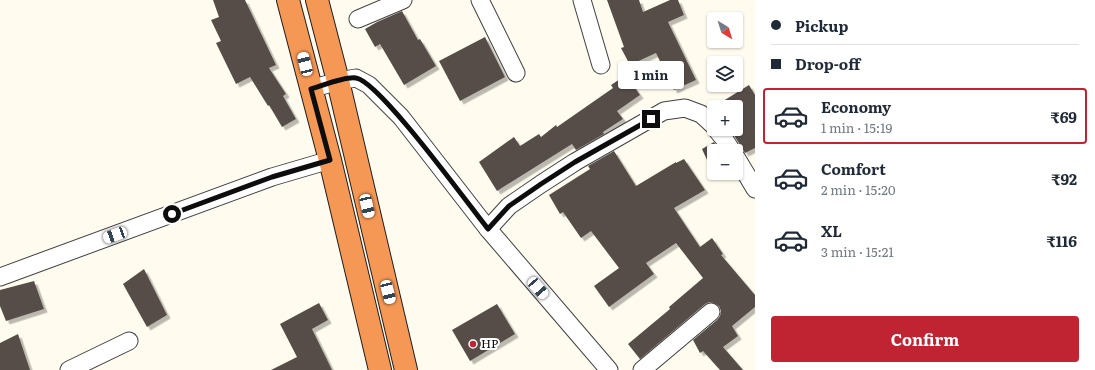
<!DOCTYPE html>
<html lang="en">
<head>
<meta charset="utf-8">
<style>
  :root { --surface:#fff; --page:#f2f2f3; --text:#1f2937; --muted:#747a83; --line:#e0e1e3; --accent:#c02331 }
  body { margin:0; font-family:Literata,serif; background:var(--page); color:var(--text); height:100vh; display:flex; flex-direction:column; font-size:15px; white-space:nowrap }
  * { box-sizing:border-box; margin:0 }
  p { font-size:13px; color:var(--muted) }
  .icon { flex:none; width:22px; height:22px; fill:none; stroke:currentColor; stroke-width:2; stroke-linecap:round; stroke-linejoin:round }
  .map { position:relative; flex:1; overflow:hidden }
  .drawer { display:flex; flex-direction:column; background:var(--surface); width:340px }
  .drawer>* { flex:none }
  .top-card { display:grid; align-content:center; height:88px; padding:0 16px; background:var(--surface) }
  .needle { width:26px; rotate:142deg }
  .tools { position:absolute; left:707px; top:12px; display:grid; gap:8px }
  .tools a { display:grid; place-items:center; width:36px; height:36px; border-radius:4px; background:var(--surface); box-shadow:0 1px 3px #0004; font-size:20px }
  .end { position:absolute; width:18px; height:18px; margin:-9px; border:5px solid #0d0d0d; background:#fff; box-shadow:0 0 0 2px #fff }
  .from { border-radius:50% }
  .bubble { position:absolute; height:28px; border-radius:4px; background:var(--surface); box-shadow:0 1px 3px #0004; font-size:13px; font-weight:700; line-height:28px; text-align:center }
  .car { position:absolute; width:12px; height:24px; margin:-12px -6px; border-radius:5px; box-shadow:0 0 3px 1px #0007; background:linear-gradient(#fff 24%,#345 0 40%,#fff 0 76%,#345 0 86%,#fff 0) }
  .top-card b { display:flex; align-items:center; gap:14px; height:38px; font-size:15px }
  .top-card b+b { border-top:1px solid var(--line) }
  .top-card i { width:10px; height:10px; background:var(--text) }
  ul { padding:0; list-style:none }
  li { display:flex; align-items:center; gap:12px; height:56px; margin:0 8px 6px; padding:0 8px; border:2px solid transparent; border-radius:4px }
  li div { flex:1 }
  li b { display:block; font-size:15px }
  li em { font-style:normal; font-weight:700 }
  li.on { border-color:var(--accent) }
  li>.icon { width:36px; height:36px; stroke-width:1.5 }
  .cta { display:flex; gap:8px; margin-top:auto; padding:8px 16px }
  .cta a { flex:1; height:46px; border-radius:4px; background:var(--accent); color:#fff; font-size:16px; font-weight:700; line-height:46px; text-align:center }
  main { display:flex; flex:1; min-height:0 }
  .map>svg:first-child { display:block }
</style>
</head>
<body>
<main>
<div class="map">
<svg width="755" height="370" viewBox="0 0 755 370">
  <defs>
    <filter id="shadow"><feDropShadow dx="3.5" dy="3.5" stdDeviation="0" flood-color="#0004"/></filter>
  </defs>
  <rect width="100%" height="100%" fill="#fffbee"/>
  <g fill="#564e4a" filter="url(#shadow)">
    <polygon points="213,0 245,0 276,65 269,68 286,94 283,96 296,119 282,127 269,105 268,106 250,77 236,84 216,43 221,41 211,20 219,17"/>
    <polygon points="607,0 639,0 643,12 670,0 678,0 684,15 668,22 696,80 674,90 656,53 630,65 621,48 624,47"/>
    <polygon points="402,11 418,40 420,39 436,66 404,85 380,44 375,47 365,29 377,22"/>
    <polygon points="485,37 505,77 460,101 439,61"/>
    <polygon points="626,75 640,95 617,111 623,119 603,132 604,134 576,150 572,144 497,191 479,162 514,137 520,146 539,134 541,137 556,125 557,127 613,88 611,85"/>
    <polygon points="749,85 755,95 755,148 745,153 730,129 736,129 736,107 715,106"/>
    <polygon points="714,142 720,151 714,151 713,173 702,149"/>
    <polygon points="614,151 636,186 676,162 676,163 684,159 705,190 674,208 700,247 712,238 723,254 721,255 755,295 755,307 732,326 738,336 723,347 743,370 720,370 703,351 700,353 693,340 717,320 720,316 721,311 719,306 714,303 709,302 705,304 640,359 628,344 670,309 669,307 703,278 676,243 646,263 654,274 609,307 594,286 619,268 591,231 581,238 563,212 560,214 549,195 590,169 588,166"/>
    <polygon points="144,269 167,315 147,327 123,284"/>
    <polygon points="34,281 44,309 6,321 0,306 0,290"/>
    <polygon points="319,303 328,320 312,329 332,370 271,370 297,357 280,324"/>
    <polygon points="497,304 515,334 470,361 452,330"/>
    <polygon points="18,334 30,370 0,370 0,343"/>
  </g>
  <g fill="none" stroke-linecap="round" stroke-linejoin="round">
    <defs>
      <g id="street">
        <polyline points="480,0 516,73"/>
        <polyline points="582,0 601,65"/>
        <polyline points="358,19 403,0"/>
        <polyline points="311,89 338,81 356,78 369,85 401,117 488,229 609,370"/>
        <polyline points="716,129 725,140 732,151"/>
        <polyline points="736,157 755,189"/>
        <polyline points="488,229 509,206 541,184 575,162 664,111 685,108 701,114 714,126"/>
        <polyline points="0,277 272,177 330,160"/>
        <polyline points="69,370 129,341"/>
        <polyline points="642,370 711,312"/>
      </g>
      <g id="highway">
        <polyline points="288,0 330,160 380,370"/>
        <polyline points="317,0 338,81 406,370"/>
      </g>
    </defs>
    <use href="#street" stroke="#404040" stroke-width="19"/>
    <use href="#highway" stroke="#1e1e1e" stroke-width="24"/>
    <use href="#street" stroke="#fff" stroke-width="17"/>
    <use href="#highway" stroke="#f69855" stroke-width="22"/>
  </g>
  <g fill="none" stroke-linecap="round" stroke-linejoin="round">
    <path stroke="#0d0d0d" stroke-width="5" d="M172,214L272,177L330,160L311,89C322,86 345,76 356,78C379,81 468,204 488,229L509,206L541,184L575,162L651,119"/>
  </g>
  <circle fill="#c02331" stroke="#fff" stroke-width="1.5" cx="473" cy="344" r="4"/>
  <g text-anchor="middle" stroke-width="4" stroke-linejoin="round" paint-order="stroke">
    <g font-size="12" fill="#0d0d0d" stroke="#fff" text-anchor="start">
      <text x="481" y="348">HP</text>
    </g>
  </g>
</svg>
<div class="tools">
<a><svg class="needle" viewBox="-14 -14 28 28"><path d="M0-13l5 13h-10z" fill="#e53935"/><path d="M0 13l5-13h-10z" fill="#747a83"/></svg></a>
<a><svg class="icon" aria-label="layers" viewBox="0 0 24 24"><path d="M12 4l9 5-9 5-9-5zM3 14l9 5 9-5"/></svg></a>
<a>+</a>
<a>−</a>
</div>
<i class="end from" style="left:172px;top:214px"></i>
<i class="end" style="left:651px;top:119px"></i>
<div class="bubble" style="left:618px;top:61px;width:66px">1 min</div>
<i class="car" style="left:305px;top:64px;rotate:346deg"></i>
<i class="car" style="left:367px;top:206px;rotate:167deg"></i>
<i class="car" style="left:115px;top:235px;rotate:250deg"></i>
<i class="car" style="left:538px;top:288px;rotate:139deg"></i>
<i class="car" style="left:388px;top:292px;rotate:166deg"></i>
</div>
<section class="drawer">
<div class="top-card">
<b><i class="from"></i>Pickup</b>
<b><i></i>Drop-off</b>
</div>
<ul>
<li class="on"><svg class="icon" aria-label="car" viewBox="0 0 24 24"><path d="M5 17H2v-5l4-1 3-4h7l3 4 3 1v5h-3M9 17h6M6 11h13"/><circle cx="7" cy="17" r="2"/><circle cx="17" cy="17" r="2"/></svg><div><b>Economy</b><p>1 min · 15:19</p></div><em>₹69</em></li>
<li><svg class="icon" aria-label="car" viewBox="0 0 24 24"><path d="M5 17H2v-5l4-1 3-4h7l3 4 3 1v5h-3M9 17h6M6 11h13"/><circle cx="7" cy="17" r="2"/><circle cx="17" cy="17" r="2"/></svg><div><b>Comfort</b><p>2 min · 15:20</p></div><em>₹92</em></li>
<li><svg class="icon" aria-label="car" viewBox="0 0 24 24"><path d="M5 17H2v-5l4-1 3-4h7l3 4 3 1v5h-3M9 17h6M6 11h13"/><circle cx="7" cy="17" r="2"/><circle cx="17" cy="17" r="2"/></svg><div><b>XL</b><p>3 min · 15:21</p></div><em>₹116</em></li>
</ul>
<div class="cta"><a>Confirm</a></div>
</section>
</main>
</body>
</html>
